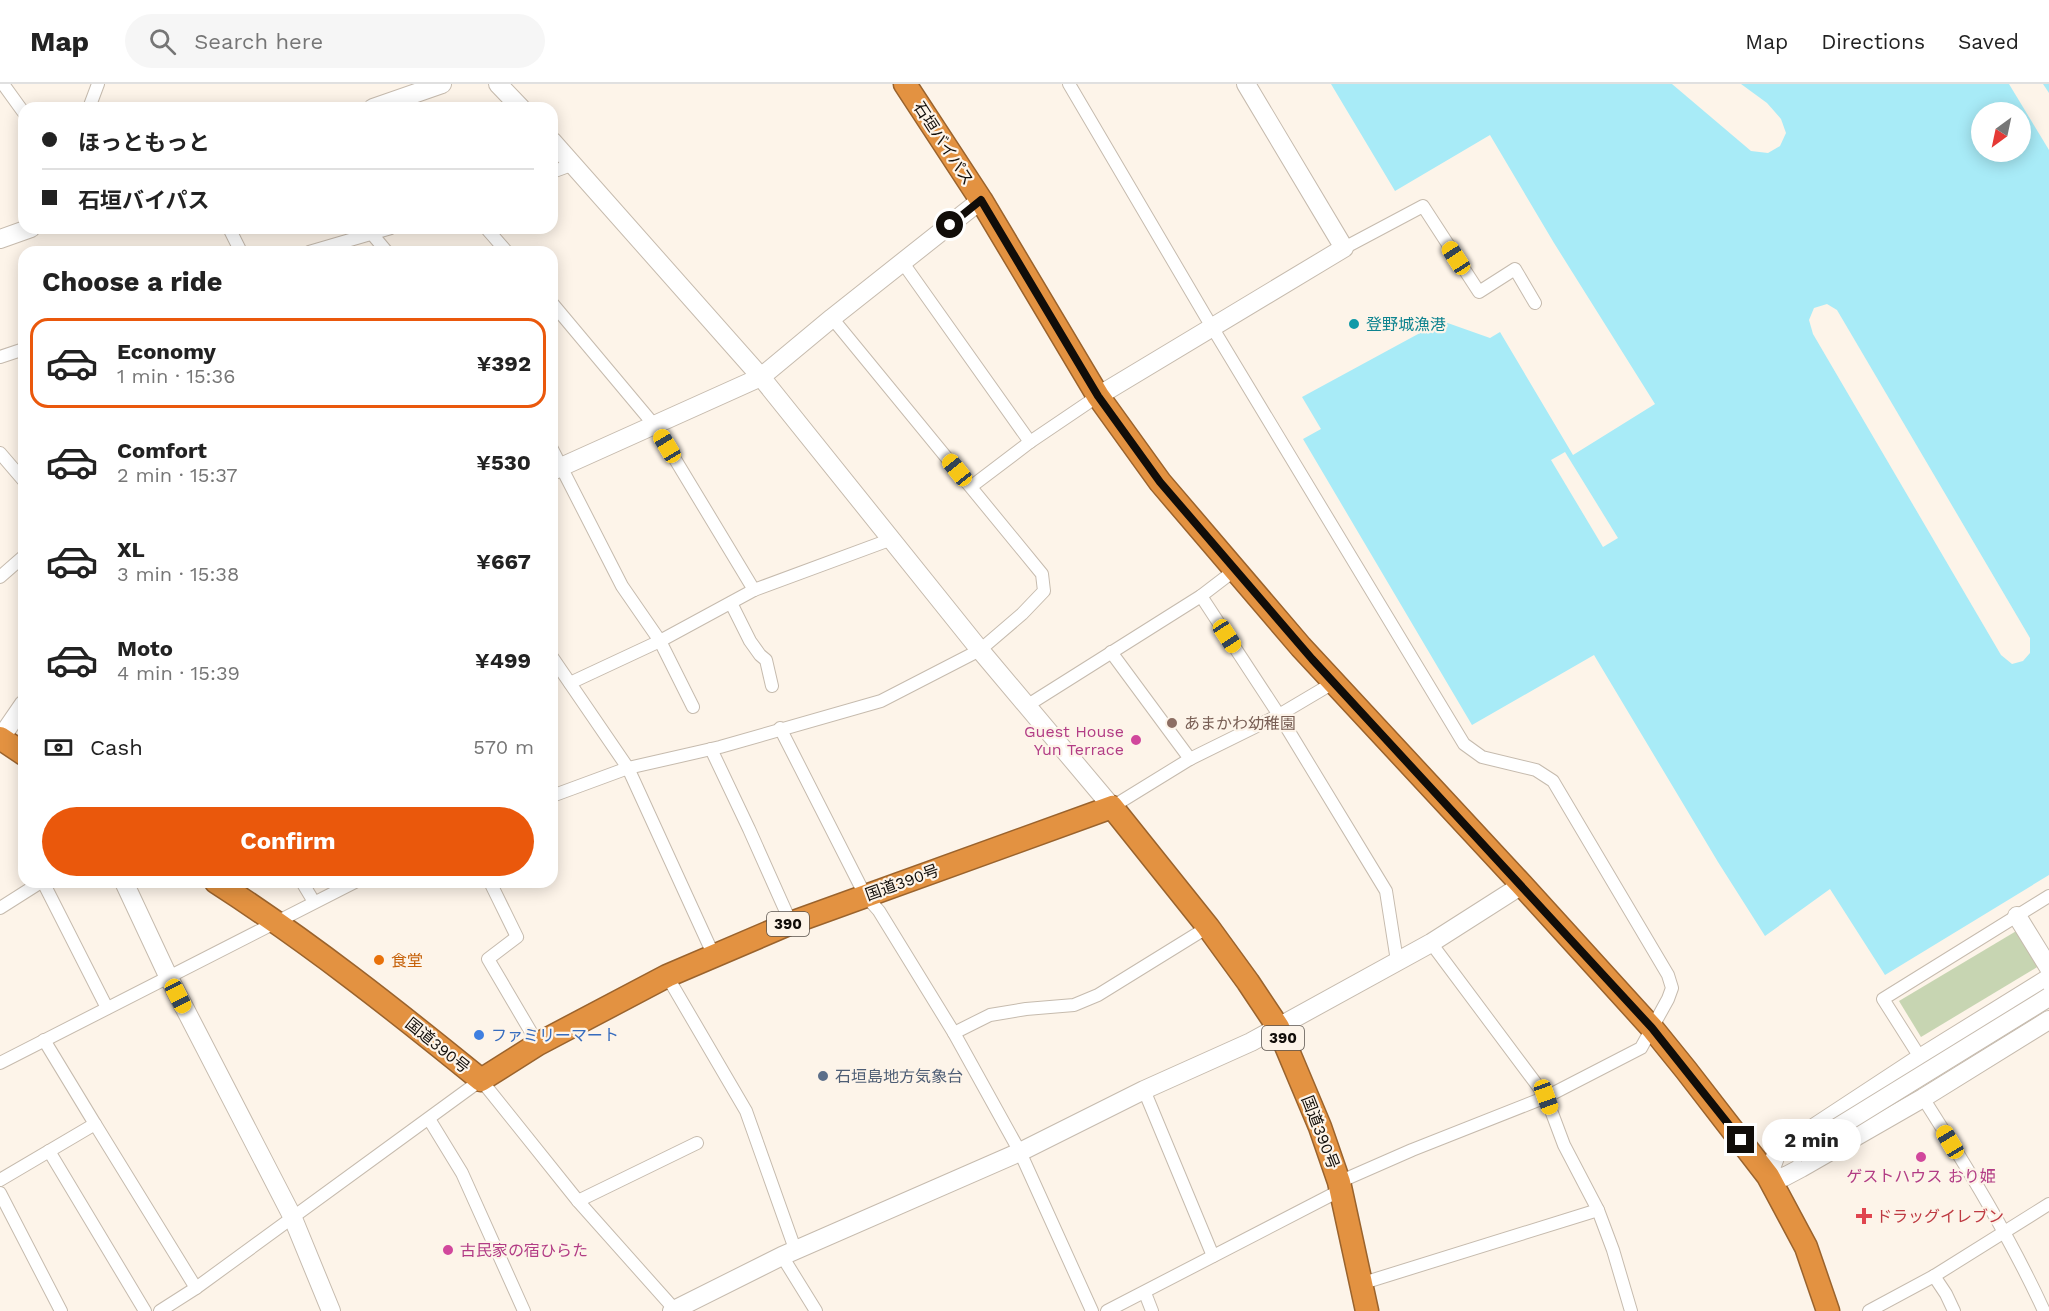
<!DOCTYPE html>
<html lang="en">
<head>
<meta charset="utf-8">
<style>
  :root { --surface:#fff; --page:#f6f6f6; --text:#222; --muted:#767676; --line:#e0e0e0; --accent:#ea580c }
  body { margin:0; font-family:"Work Sans","Noto Sans JP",sans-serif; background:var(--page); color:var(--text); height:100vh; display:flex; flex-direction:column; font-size:22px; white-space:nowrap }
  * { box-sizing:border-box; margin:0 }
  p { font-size:20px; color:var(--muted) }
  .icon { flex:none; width:33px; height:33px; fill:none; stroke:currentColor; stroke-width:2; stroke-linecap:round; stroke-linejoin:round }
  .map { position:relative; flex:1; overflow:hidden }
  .sheet { position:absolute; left:18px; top:162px; width:540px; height:642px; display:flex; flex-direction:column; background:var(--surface); border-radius:18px; box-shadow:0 3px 15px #0003 }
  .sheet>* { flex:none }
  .top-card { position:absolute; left:18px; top:18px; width:540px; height:132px; border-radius:18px; box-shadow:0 3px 15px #0003; display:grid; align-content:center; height:132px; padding:0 24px; background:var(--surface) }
  .needle { width:39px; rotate:213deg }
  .controls { position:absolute; left:1971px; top:18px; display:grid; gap:12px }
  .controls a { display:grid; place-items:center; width:60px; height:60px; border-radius:50%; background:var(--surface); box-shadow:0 3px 15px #0003; font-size:30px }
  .end { position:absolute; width:27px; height:27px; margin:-14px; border:8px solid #110d09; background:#fff; box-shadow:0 0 0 3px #fff }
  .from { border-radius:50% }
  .bubble { position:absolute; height:42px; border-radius:21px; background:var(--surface); box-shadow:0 3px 15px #0003; font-size:20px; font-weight:700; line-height:42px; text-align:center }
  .car { position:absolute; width:18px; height:36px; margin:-18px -9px; border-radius:8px; box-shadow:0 0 4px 2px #0007; background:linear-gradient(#f5c518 24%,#345 0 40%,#f5c518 0 76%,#345 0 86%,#f5c518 0) }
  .top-card b { display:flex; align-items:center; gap:21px; height:57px; font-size:22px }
  .top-card b+b { border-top:2px solid var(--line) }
  .top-card i { width:15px; height:15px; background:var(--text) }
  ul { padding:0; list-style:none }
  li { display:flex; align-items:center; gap:18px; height:90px; margin:0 12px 9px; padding:0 12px; border:3px solid transparent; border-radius:18px }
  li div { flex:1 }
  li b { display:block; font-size:22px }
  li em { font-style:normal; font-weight:700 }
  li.active { border-color:var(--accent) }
  li>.icon { width:54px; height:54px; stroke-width:1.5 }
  h2 { padding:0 24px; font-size:27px; line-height:72px }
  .pay { display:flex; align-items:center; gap:15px; height:66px; padding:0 24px; font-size:22px }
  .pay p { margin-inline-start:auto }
  .cta { display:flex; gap:12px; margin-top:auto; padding:12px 24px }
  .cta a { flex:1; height:69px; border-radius:36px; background:var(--accent); color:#fff; font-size:24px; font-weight:700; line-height:69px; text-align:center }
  header { display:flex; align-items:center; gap:36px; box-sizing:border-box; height:84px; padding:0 30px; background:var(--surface); border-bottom:2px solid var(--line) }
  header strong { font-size:28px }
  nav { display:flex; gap:33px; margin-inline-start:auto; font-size:21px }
  .search { width:420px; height:54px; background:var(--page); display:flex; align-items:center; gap:15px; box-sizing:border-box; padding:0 21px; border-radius:33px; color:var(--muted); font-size:22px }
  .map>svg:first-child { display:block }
</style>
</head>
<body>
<header>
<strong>Map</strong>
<div class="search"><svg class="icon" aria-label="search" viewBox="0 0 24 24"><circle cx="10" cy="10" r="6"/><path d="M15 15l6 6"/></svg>Search here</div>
<nav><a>Map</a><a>Directions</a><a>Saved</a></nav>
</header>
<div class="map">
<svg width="2049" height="1227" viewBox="0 0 2049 1227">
  <rect width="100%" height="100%" fill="#fdf4e9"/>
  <polygon fill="#c7d5b2" points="2018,846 2039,882 1921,953 1899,917"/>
  <path fill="#a8ebf7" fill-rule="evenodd" d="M1331,0H2049V791L1885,891L1830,805L1765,852L1718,778L1594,571L1472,641L1303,355L1321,345L1302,313L1442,237L1490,254L1500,248L1573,371L1655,320L1554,159L1490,51L1395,107ZM1982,28H2020V68H1982Z"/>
  <g fill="#fdf4e9">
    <polygon points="1672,0 1741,0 1767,19 1781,35 1786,49 1780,62 1768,69 1751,67"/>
    <polygon points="2009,0 2043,0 2049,9 2049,66"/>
    <polygon points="1827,220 1837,226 2030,554 2030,569 2023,577 2012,580 2001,571 1813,250 1809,236 1814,224"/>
    <polygon points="1565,368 1618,454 1603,463 1551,376"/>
  </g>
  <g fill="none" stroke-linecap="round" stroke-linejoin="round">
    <defs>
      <g id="street">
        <polyline points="3,0 24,29"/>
        <polyline points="1069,0 1206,233 1464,660 1482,673 1536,686 1553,697 1668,891 1672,904 1668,915 1641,964 1546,1013 1412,1066 1339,1098"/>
        <polyline points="89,24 98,0"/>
        <polyline points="552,88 574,80"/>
        <polyline points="229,144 241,168"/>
        <polyline points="486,144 507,168"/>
        <polyline points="372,150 387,168"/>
        <polyline points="1344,164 1423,122 1479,208 1515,185 1535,219"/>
        <polyline points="309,168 391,144"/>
        <polyline points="903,179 1030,358"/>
        <polyline points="552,219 655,342 754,506"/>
        <polyline points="0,273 24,265"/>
        <polyline points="552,365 622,502 660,557 693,623"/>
        <polyline points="0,369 24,397"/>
        <polyline points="972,402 1030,358 1098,312"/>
        <polyline points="0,493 24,472"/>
        <polyline points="1201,512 1279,631 1386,807 1397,877"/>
        <polyline points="731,519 750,557 760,571 766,576 772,602"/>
        <polyline points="1111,568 1190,675"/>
        <polyline points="552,573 628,684 714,872"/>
        <polyline points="570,599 660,557 754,506 892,455"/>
        <polyline points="1028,621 1201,512 1235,486"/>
        <polyline points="780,644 865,811 879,827 954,949 1020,1068 1092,1227"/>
        <polyline points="711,665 749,745 791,839"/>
        <polyline points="552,712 628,684 720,663 881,617 980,566 1022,530 1044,507 1042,490 832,234"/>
        <polyline points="1112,723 1190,675 1279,631 1333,599"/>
        <polyline points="43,798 107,924"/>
        <polyline points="302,798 314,818"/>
        <polyline points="490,798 517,853 488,875 538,960"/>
        <polyline points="0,824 41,798"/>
        <polyline points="1431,859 1546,1013 1564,1061 1598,1126 1613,1166 1631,1227"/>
        <polyline points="667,892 746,1027 795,1165"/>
        <polyline points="954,949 990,931 1026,925 1074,921 1098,911 1208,843"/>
        <polyline points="44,956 95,1040"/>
        <polyline points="1923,978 1883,915 2049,812"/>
        <polyline points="0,979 355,798"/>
        <polyline points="1144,1006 1213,1172"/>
        <path d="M1923,1014C1967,1083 2010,1153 2044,1227"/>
        <polyline points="429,1035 462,1089 524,1227"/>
        <polyline points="49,1067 145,1227"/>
        <polyline points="0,1096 95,1040 196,1204"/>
        <polyline points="0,1109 61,1227"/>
        <polyline points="578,1117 697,1059"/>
        <polyline points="782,1172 816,1227"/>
        <polyline points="1934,1192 1946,1210 1954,1227"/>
        <polyline points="1360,1200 1598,1126"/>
        <polyline points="1145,1209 1152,1227"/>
        <polyline points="160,1227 196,1204 481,996 578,1117 676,1227"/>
        <polyline points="1107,1227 1341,1106"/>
        <polyline points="1869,1227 1934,1192 2049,1120"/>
      </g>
      <g id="secondary">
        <polyline points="498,0 521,24"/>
        <polyline points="373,24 442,0"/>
        <polyline points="552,57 761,293 980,566 1112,723"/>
        <polyline points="0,155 31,144"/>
        <polyline points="1098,312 1344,164 1246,0"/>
        <polyline points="552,387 761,293 832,234 981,116"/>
        <polyline points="0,655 24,620"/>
        <polyline points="124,798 168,892 292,1132 331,1227"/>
        <polyline points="2017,832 2049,884"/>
        <polyline points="1768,1092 1777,1068 1920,974 2049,894"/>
        <polyline points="1768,1092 1784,1093 1801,1084 1923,1014 2049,936"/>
        <polyline points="672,1227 782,1172 1020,1068 1144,1006 1251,958 1431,859 1522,801"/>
      </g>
      <g id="highway">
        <polyline points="905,0 981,116 1098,312 1160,398 1301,563 1522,801 1652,944 1686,986 1768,1092 1806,1163 1828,1227"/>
        <polyline points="0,654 24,670"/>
        <path d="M216,798C309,858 395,926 481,996L538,960L667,892L791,839L1112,723L1208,843L1248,898L1278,943L1320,1043L1339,1098L1367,1227"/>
      </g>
    </defs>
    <use href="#street" stroke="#c6bbae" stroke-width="14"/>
    <use href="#secondary" stroke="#c6bbae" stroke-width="20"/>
    <use href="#highway" stroke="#9a632d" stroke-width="25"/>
    <use href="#street" stroke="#fff" stroke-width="12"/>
    <use href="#secondary" stroke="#fff" stroke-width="18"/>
    <use href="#highway" stroke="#e39241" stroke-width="22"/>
    <defs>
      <polyline id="secondary-bridge" points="1796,1069 2049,913"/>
    </defs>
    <use href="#secondary-bridge" stroke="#c6bbae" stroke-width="20" stroke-linecap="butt"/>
    <use href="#secondary-bridge" stroke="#fff" stroke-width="18"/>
  </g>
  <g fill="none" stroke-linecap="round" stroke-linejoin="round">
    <polyline stroke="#110d09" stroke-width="8" points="950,141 981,116 1098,312 1160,398 1312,575 1652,944 1741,1056"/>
  </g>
  <circle fill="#0f9aa8" stroke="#fdf4e9" stroke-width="2" cx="1354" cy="240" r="6"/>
  <circle fill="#8d6e63" stroke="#fdf4e9" stroke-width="2" cx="1172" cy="639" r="6"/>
  <g fill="#d1479c" stroke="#fdf4e9" stroke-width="2">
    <circle cx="1136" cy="656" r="6"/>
    <circle cx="1921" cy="1073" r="6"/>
    <circle cx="448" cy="1166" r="6"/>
  </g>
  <circle fill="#e8710a" stroke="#fdf4e9" stroke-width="2" cx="379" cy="876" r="6"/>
  <circle fill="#3f7fe0" stroke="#fdf4e9" stroke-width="2" cx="479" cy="951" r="6"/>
  <circle fill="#5c6f8a" stroke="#fdf4e9" stroke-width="2" cx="823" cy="992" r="6"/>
  <path fill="#e0444e" stroke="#fdf4e9" stroke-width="2" d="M1861 1123h6v6h6v6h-6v6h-6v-6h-6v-6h6z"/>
  <g text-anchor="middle" stroke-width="4.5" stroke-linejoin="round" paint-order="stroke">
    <g fill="#fdf4e9" stroke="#58524c" stroke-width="1.5">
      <rect x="767" y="828" width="42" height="24" rx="4.5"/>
      <rect x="1262" y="942" width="42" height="24" rx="4.5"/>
    </g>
    <g font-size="15" font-weight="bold" fill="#110d09">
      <text x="788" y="845">390</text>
      <text x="1283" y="959">390</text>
    </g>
    <g font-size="16" fill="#110d09" stroke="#fdf4e9">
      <text transform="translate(944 59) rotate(57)" y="6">石垣バイパス</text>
      <text transform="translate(902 798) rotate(-20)" y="6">国道390号</text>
      <text transform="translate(438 961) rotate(39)" y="6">国道390号</text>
      <text transform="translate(1321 1048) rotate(69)" y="6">国道390号</text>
    </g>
    <g font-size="16" fill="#0d838f" stroke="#fdf4e9" text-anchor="start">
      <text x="1366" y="246">登野城漁港</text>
    </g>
    <g font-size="16" fill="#785e54" stroke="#fdf4e9" text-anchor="start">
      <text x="1184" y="645">あまかわ幼稚園</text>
    </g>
    <g font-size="16" fill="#b23c85" stroke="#fdf4e9" text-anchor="end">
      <text x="1124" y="653">Guest House<tspan x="1124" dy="18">Yun Terrace</tspan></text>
      <text x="1921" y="1098" text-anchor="middle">ゲストハウス おり姫</text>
      <text x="460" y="1172" text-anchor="start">古民家の宿ひらた</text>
    </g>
    <g font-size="16" fill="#c56008" stroke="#fdf4e9" text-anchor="start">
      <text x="391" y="882">食堂</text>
    </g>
    <g font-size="16" fill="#366cbe" stroke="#fdf4e9" text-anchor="start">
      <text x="491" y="957">ファミリーマート</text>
    </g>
    <g font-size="16" fill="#4e5e75" stroke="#fdf4e9" text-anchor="start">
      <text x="835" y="998">石垣島地方気象台</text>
    </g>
    <g font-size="16" fill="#be3a42" stroke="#fdf4e9" text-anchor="start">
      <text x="1876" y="1138">ドラッグイレブン</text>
    </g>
  </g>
</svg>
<div class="controls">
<a><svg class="needle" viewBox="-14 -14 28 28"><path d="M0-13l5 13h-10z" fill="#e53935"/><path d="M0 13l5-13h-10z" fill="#767676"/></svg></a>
</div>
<i class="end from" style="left:950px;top:141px"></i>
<i class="end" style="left:1741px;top:1056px"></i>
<div class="bubble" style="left:1762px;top:1035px;width:99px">2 min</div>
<i class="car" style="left:1456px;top:174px;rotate:327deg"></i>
<i class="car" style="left:667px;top:362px;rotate:329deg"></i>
<i class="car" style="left:957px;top:386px;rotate:321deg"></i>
<i class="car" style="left:1227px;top:552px;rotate:147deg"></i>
<i class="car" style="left:178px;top:912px;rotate:153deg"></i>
<i class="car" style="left:1546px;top:1013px;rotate:160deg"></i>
<i class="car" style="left:1950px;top:1058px;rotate:329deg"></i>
<div class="top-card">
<b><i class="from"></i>ほっともっと</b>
<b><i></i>石垣バイパス</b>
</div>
<section class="sheet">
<h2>Choose a ride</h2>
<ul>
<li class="active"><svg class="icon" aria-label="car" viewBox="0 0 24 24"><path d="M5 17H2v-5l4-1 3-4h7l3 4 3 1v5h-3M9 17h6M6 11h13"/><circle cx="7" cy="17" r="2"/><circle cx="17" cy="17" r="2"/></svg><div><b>Economy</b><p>1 min · 15:36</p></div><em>¥392</em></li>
<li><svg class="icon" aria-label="car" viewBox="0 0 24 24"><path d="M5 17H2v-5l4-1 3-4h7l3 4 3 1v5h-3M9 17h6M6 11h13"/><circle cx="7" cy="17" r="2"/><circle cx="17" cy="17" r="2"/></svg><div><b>Comfort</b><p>2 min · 15:37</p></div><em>¥530</em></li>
<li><svg class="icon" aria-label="car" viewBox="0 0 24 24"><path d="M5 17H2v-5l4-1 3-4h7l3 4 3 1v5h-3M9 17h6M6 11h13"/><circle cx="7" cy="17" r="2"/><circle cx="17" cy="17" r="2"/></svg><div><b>XL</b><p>3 min · 15:38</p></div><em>¥667</em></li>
<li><svg class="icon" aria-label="car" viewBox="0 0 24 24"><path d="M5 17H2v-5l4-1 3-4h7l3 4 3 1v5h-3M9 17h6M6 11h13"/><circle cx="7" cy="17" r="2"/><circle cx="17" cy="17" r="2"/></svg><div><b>Moto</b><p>4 min · 15:39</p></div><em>¥499</em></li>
</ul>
<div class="pay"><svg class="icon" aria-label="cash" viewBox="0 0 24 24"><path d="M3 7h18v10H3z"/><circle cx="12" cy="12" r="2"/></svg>Cash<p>570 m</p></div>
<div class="cta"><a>Confirm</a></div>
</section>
</div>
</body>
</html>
